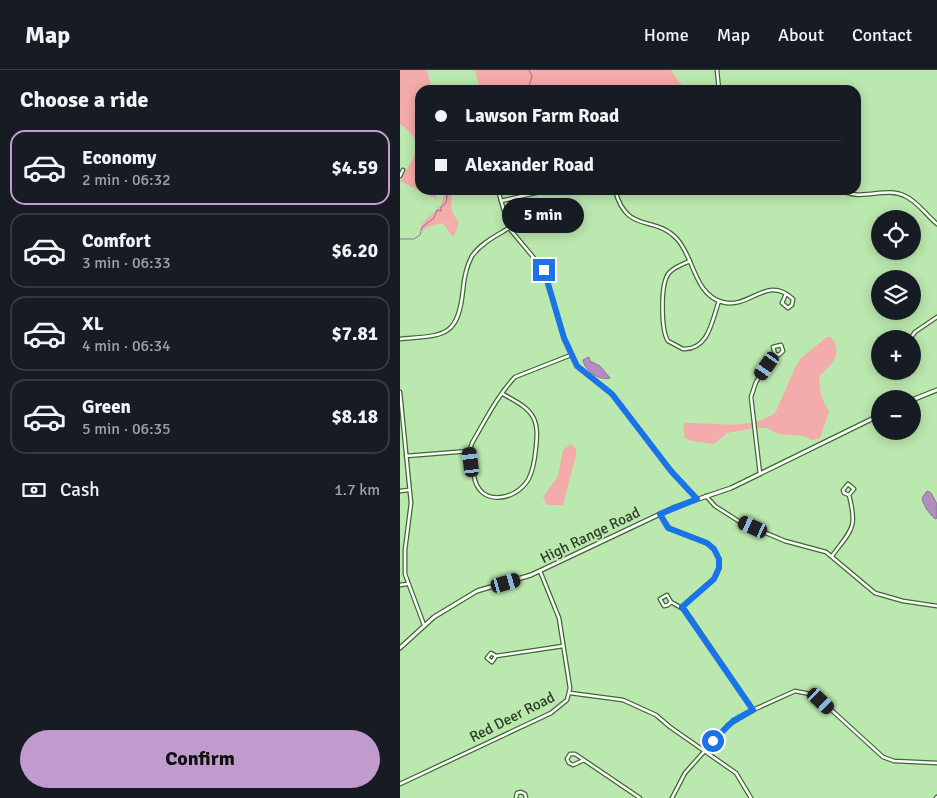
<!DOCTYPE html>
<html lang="en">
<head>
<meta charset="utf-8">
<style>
  :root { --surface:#171b24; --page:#20242c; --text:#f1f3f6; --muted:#9ea1a6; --line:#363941; --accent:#c19bce }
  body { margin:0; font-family:Signika,sans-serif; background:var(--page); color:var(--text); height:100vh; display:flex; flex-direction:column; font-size:19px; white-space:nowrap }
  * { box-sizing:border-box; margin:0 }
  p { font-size:16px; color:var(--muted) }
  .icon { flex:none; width:28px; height:28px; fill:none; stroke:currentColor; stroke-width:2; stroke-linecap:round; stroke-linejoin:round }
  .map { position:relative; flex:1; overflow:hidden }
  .side { display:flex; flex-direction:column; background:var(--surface); width:400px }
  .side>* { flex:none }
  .top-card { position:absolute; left:15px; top:15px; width:446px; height:110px; border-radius:15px; box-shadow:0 2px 12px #0003; display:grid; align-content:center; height:110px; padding:0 20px; background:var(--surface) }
  .buttons { position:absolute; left:471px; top:140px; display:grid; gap:10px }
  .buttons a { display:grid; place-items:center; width:50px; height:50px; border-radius:50%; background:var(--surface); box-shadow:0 2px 12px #0003; font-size:25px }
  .end { position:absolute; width:22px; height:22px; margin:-11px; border:6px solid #1a73e8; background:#fff; box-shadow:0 0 0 2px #fff }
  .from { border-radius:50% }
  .bubble { position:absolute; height:35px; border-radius:18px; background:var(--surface); box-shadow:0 2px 12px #0003; font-size:16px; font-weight:700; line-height:35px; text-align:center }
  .car { position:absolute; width:15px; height:30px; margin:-15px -8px; border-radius:6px; box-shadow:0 0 4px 1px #0007; background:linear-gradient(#222 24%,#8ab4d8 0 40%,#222 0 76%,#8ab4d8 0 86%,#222 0) }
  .top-card b { display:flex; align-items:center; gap:18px; height:48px; font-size:19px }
  .top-card b+b { border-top:1px solid var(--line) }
  .top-card i { width:12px; height:12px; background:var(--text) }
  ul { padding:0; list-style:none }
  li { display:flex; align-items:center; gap:15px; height:75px; margin:0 10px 8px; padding:0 10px; border:2px solid var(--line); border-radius:15px }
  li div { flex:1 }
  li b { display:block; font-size:19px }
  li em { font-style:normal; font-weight:700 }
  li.on { border-color:var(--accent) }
  li>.icon { width:45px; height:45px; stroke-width:1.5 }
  h2 { padding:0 20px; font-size:22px; line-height:60px }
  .pay { display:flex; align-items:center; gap:12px; height:55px; padding:0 20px; font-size:19px }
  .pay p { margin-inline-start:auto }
  .cta { display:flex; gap:10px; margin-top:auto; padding:10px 20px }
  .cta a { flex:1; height:58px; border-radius:30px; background:var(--accent); color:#111; font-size:20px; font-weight:700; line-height:58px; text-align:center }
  header { display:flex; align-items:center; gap:30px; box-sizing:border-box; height:70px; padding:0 25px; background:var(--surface); border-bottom:1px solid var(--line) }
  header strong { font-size:24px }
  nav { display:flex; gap:28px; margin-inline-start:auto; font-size:18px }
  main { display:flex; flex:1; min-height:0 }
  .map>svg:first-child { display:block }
</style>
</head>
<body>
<header>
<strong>Map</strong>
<nav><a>Home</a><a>Map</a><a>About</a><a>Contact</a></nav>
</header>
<main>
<section class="side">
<h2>Choose a ride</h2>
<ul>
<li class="on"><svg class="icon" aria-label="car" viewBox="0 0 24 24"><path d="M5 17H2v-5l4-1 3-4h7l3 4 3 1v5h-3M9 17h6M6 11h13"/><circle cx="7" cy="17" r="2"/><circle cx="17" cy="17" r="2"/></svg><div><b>Economy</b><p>2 min · 06:32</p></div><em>$4.59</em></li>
<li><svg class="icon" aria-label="car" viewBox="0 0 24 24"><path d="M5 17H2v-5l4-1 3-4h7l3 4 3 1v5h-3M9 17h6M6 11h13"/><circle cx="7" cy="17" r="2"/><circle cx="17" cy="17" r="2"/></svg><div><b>Comfort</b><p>3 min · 06:33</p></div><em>$6.20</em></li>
<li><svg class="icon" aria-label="car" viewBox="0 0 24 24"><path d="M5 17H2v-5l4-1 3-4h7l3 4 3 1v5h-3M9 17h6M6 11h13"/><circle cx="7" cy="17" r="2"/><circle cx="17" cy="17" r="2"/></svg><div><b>XL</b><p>4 min · 06:34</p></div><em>$7.81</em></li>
<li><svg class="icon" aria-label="car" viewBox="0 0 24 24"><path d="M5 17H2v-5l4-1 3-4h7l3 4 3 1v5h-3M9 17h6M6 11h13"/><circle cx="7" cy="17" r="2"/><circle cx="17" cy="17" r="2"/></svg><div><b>Green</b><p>5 min · 06:35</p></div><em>$8.18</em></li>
</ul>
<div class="pay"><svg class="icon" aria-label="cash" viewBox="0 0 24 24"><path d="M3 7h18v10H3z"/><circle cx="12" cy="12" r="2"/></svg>Cash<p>1.7 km</p></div>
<div class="cta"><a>Confirm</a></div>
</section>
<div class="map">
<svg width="537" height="728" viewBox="0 0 537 728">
  <rect width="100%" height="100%" fill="#bbe8ae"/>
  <g fill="#f4abab">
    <path d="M0,0H27L32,20H20V120H34L37,129L0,111C12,89 29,73 0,54Z"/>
    <polygon points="75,0 271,0 285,20 80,20"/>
    <polygon points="46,120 52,120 51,140 59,153 54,166 52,166 43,153 27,157 22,161 22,154 41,135"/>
    <path d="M427,267H431C444,282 432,295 419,306L421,326L429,341L420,368L412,370L404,366L378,364L367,358H356L327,363L314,374L292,371L285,368L283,356L285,353C314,352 349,361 375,343L396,296L401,288Z"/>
    <polygon points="171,374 176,379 176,385 163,435 147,435 143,427 158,406 163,380"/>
  </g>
  <g fill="#b48cbf" stroke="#8b7591">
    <path d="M189,287L190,291L200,296L210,308C199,311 185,301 183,290Z"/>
    <path d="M527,421L531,423L537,434V448L535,449C529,443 524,437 522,428Z"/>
  </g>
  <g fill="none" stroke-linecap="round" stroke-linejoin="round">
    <g stroke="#8b7591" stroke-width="1">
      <polyline points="128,20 132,6 129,0"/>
      <polyline points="0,169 14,169 20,165 22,157 34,148 37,140 41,141 41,137 46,133 48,120"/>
    </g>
    <defs>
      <g id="street">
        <polyline points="317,0 319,20"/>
        <polyline points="0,106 3,100"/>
        <polyline points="98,120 109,158 144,200 164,268 177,296 212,324 271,401 297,429"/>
        <path d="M215,120C227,165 254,144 277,169C294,187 294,224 322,232C350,240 366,204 393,229L392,235L388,238L382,233L386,224"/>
        <path d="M441,120C462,132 485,116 505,126C517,131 527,146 537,154"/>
        <polyline points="101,131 148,120"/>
        <path d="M290,191C283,194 274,197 269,203C260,213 261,260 268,271L283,279C309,280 312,250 319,231"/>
        <path d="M0,269C43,265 58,269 63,220C64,208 66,197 72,186C81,173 96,166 109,158"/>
        <polyline points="510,269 515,262 537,247"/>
        <polyline points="0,322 11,433 5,480 5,504 24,555"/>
        <path d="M103,324C113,330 127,336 133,347C138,356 137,367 136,377C135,387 134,400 128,410C115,431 79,437 74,406C72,396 68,383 72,373C85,351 97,326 115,307L171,285"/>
        <polyline points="6,386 69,381"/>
        <polyline points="360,404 351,327 356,312 375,284 373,277 381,275 383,281 379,285 375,284"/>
        <polyline points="0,421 9,420"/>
        <polyline points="306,426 315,436 340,452 385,471 426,482 475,523 503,531 537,536"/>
        <polyline points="260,444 269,458 307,473 314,479 319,489 319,498 314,509 282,537"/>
        <path d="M432,486C451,460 458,459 449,425L454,419L448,414L443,420L444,423L449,425"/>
        <polyline points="0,515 7,514"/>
        <polyline points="271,532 267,525 260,529 264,536 268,535 271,532 285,540 353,640"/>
        <polyline points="96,586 92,592 87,588 91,583 96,586 163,576"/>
        <polyline points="170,623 223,630 256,645 270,657 336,703 351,728"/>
        <polyline points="184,690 173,695 169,693 167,689 170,684 175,684 240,728"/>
        <polyline points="0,714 151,643 167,630 170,618 159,548 140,501"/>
        <polyline points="116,728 117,723 121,722 125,724 126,728"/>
        <polyline points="272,728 285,703 328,655 353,640 395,621 415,625 483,687 494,691 537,693"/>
        <polyline points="536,728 537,727"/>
      </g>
      <g id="secondary">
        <polyline points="512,330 537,320"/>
        <polyline points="0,578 34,547 77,521 131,505 275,437 331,418 480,345"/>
      </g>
    </defs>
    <use href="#street" stroke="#3f6732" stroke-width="5"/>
    <use href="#secondary" stroke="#3f6732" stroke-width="5.5"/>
    <use href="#street" stroke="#fff" stroke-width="2.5"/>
    <use href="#secondary" stroke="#fff" stroke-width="3"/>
  </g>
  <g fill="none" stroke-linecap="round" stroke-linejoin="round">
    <polyline stroke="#1a73e8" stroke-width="6" points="144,200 164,268 177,296 212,324 271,401 297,429 260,444 268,458 307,473 314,479 319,489 319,498 314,509 282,537 353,640 333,651 313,671"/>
  </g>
  <g text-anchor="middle" stroke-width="4" stroke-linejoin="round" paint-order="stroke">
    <g font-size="15" fill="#2c3e27" stroke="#bbe8ae">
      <text transform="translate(190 465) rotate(-26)" y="5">High Range Road</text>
      <text transform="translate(112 647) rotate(-27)" y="5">Red Deer Road</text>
    </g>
  </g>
</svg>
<div class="buttons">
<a><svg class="icon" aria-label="locate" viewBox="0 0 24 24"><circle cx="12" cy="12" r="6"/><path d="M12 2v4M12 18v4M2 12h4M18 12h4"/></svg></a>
<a><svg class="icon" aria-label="layers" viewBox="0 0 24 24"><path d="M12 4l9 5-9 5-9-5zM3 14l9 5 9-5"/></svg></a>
<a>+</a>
<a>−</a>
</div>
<i class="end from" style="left:313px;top:671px"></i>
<i class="end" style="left:144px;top:200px"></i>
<div class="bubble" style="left:102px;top:128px;width:82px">5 min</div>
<i class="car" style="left:367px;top:296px;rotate:215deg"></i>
<i class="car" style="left:71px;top:392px;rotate:353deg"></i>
<i class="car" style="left:353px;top:457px;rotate:295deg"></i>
<i class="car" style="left:106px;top:513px;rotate:74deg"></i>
<i class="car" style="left:421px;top:631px;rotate:133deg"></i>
<div class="top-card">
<b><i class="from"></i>Lawson Farm Road</b>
<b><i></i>Alexander Road</b>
</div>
</div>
</main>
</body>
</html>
